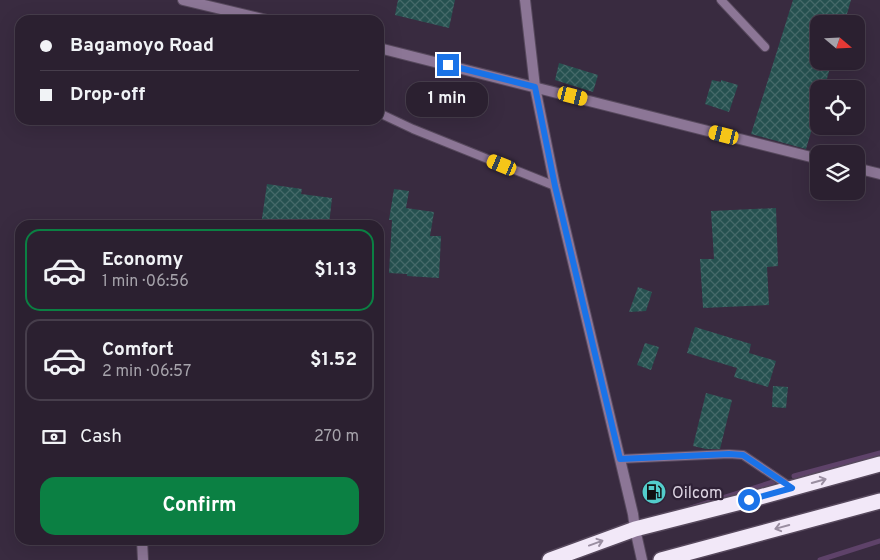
<!DOCTYPE html>
<html lang="en">
<head>
<meta charset="utf-8">
<style>
  :root { --surface:#2b2030; --page:#332838; --text:#f1f3f6; --muted:#a6a3ab; --line:#473e4c; --accent:#0b8043 }
  body { margin:0; font-family:Overpass,sans-serif; background:var(--page); color:var(--text); height:100vh; display:flex; flex-direction:column; font-size:19px; white-space:nowrap }
  * { box-sizing:border-box; margin:0 }
  p { font-size:16px; color:var(--muted) }
  .icon { flex:none; width:28px; height:28px; fill:none; stroke:currentColor; stroke-width:2; stroke-linecap:round; stroke-linejoin:round }
  .map { position:relative; flex:1; overflow:hidden }
  .panel { position:absolute; left:15px; top:220px; width:369px; height:325px; display:flex; flex-direction:column; background:var(--surface); border-radius:15px; box-shadow:0 5px 20px #0002,0 0 0 1px var(--line) }
  .panel>* { flex:none }
  .top-card { position:absolute; left:15px; top:15px; width:369px; height:110px; border-radius:15px; box-shadow:0 5px 20px #0002,0 0 0 1px var(--line); display:grid; align-content:center; height:110px; padding:0 25px; background:var(--surface) }
  .needle { width:32px; rotate:109deg }
  .tools { position:absolute; left:810px; top:15px; display:grid; gap:10px }
  .tools a { display:grid; place-items:center; width:55px; height:55px; border-radius:10px; background:var(--surface); box-shadow:0 5px 20px #0002,0 0 0 1px var(--line); font-size:25px }
  .end { position:absolute; width:22px; height:22px; margin:-11px; border:6px solid #1a73e8; background:#fff; box-shadow:0 0 0 2px #fff }
  .from { border-radius:50% }
  .bubble { position:absolute; height:35px; border-radius:15px; background:var(--surface); box-shadow:0 5px 20px #0002,0 0 0 1px var(--line); font-size:16px; font-weight:700; line-height:35px; text-align:center }
  .car { position:absolute; width:15px; height:30px; margin:-15px -8px; border-radius:6px; box-shadow:0 0 4px 1px #0007; background:linear-gradient(#f5c518 24%,#345 0 40%,#f5c518 0 76%,#345 0 86%,#f5c518 0) }
  .top-card b { display:flex; align-items:center; gap:18px; height:48px; font-size:19px }
  .top-card b+b { border-top:1px solid var(--line) }
  .top-card i { width:12px; height:12px; background:var(--text) }
  ul { padding:9px 0 0; list-style:none }
  li { display:flex; align-items:center; gap:15px; height:82px; margin:0 10px 8px; padding:0 15px; border:2px solid var(--line); border-radius:15px }
  li div { flex:1 }
  li b { display:block; font-size:19px }
  li em { font-style:normal; font-weight:700 }
  li.selected { border-color:var(--accent) }
  li>.icon { width:45px; height:45px; stroke-width:1.5 }
  .pay { display:flex; align-items:center; gap:12px; height:55px; padding:0 25px; font-size:19px }
  .pay p { margin-inline-start:auto }
  .button { display:flex; gap:10px; margin-top:auto; padding:10px 25px }
  .button a { flex:1; height:58px; border-radius:15px; background:var(--accent); color:#fff; font-size:20px; font-weight:700; line-height:58px; text-align:center }
  .map>svg:first-child { display:block }
</style>
</head>
<body>
<div class="map">
<svg width="880" height="560" viewBox="0 0 880 560">
  <defs>
    <pattern id="building-cross-hatch" width="8" height="8" patternUnits="userSpaceOnUse" patternTransform="scale(1.25)"><rect width="8" height="8" fill="#265150"/><path d="M0 0l8 8M0 8l8-8" fill="none" stroke="#456969"/></pattern>
  </defs>
  <rect width="100%" height="100%" fill="#392b40"/>
  <g fill="none" stroke-linecap="round" stroke-linejoin="round">
    <g stroke="#5e4269" stroke-width="5">
      <polyline points="794,476 880,453"/>
      <polyline points="691,508 773,482"/>
      <polyline points="820,560 880,541"/>
    </g>
  </g>
  <g fill="url(#building-cross-hatch)">
    <polygon points="398,0 455,0 449,28 395,15"/>
    <polygon points="793,0 851,0 844,24 819,24 819,61 832,61 824,89 819,89 819,105 806,149 751,134"/>
    <polygon points="559,63 598,75 593,92 555,80"/>
    <polygon points="712,80 721,82 721,80 738,85 729,112 705,104"/>
    <polygon points="267,184 302,189 301,194 332,198 329,225 261,225"/>
    <polygon points="394,189 409,191 406,208 434,212 430,236 441,236 439,278 407,276 407,274 389,273 392,220 389,220"/>
    <polygon points="776,208 778,266 767,267 769,305 703,308 700,259 714,259 711,211"/>
    <polygon points="638,287 652,292 646,311 629,312"/>
    <polygon points="695,327 751,344 749,353 776,361 768,387 734,377 737,368 687,353"/>
    <polygon points="645,343 659,347 651,370 637,365"/>
    <polygon points="773,386 788,387 786,408 772,407"/>
    <polygon points="706,393 732,400 720,449 706,449 693,446"/>
  </g>
  <g fill="none" stroke-linecap="round" stroke-linejoin="round">
    <defs>
      <g id="lane">
        <polyline points="721,0 765,47"/>
        <polyline points="379,113 413,129 555,186"/>
        <polyline points="620,459 729,454 743,455 792,488"/>
      </g>
      <g id="street">
        <polyline points="183,0 267,20"/>
        <polyline points="525,0 535,87 555,186 633,514 635,529 642,560"/>
        <polyline points="379,48 819,159"/>
        <polyline points="856,168 880,174"/>
        <polyline points="142,540 143,560"/>
      </g>
      <g id="highway">
        <polyline points="550,560 635,529 749,500 880,464"/>
        <polyline points="661,560 880,501"/>
      </g>
    </defs>
    <use href="#lane" stroke="#57495d" stroke-width="10"/>
    <use href="#street" stroke="#57495d" stroke-width="12"/>
    <use href="#highway" stroke="#57495d" stroke-width="18"/>
    <use href="#lane" stroke="#8c7696" stroke-width="8"/>
    <use href="#street" stroke="#8c7696" stroke-width="10"/>
    <use href="#highway" stroke="#f2e8f8" stroke-width="15"/>
  </g>
  <defs><path id="oneway-shaft" d="M-6 0H5M1.5-3L5.5 0L1.5 3" fill="none" stroke-width="1.6" stroke-linecap="round" stroke-linejoin="round" transform="scale(1.25)"/></defs>
  <g stroke="#9a8ea1">
    <use href="#oneway-shaft" transform="translate(819 481) rotate(-16)"/>
    <use href="#oneway-shaft" transform="translate(782 527) rotate(165)"/>
    <use href="#oneway-shaft" transform="translate(596 543) rotate(-20)"/>
  </g>
  <g fill="none" stroke-linecap="round" stroke-linejoin="round">
    <polyline stroke="#1a73e8" stroke-width="6" points="448,65 535,87 555,186 620,459 729,454 743,455 792,488 749,500"/>
  </g>
  <defs>
    <symbol id="fuel-disc" viewBox="-11 -11 22 22"><circle r="9.5" fill="#53cdcb" stroke="#2f2136"/><path d="M-5.5-6h7V0h2V4h1.3V-2.5L3-4.5l.8-.8L6-3V5H2.5V1h-1V6h-7ZM-4.2-4.7v3.2H.2V-4.7Z" fill="#111"/></symbol>
  </defs>
  <g fill-rule="evenodd">
    <use href="#fuel-disc" x="640" y="478" width="28" height="28"/>
  </g>
  <g text-anchor="middle" stroke-width="4.5" stroke-linejoin="round" paint-order="stroke">
    <g font-size="16" fill="#ddd4e2" stroke="#2f2136" text-anchor="start">
      <text x="672" y="498">Oilcom</text>
    </g>
  </g>
</svg>
<div class="tools">
<a><svg class="needle" viewBox="-14 -14 28 28"><path d="M0-13l5 13h-10z" fill="#e53935"/><path d="M0 13l5-13h-10z" fill="#a6a3ab"/></svg></a>
<a><svg class="icon" aria-label="locate" viewBox="0 0 24 24"><circle cx="12" cy="12" r="6"/><path d="M12 2v4M12 18v4M2 12h4M18 12h4"/></svg></a>
<a><svg class="icon" aria-label="layers" viewBox="0 0 24 24"><path d="M12 4l9 5-9 5-9-5zM3 14l9 5 9-5"/></svg></a>
</div>
<i class="end from" style="left:749px;top:500px"></i>
<i class="end" style="left:448px;top:65px"></i>
<div class="bubble" style="left:406px;top:82px;width:82px">1 min</div>
<i class="car" style="left:573px;top:96px;rotate:104deg"></i>
<i class="car" style="left:724px;top:135px;rotate:284deg"></i>
<i class="car" style="left:502px;top:165px;rotate:292deg"></i>
<div class="top-card">
<b><i class="from"></i>Bagamoyo Road</b>
<b><i></i>Drop-off</b>
</div>
<section class="panel">
<ul>
<li class="selected"><svg class="icon" aria-label="car" viewBox="0 0 24 24"><path d="M5 17H2v-5l4-1 3-4h7l3 4 3 1v5h-3M9 17h6M6 11h13"/><circle cx="7" cy="17" r="2"/><circle cx="17" cy="17" r="2"/></svg><div><b>Economy</b><p>1 min · 06:56</p></div><em>$1.13</em></li>
<li><svg class="icon" aria-label="car" viewBox="0 0 24 24"><path d="M5 17H2v-5l4-1 3-4h7l3 4 3 1v5h-3M9 17h6M6 11h13"/><circle cx="7" cy="17" r="2"/><circle cx="17" cy="17" r="2"/></svg><div><b>Comfort</b><p>2 min · 06:57</p></div><em>$1.52</em></li>
</ul>
<div class="pay"><svg class="icon" aria-label="cash" viewBox="0 0 24 24"><path d="M3 7h18v10H3z"/><circle cx="12" cy="12" r="2"/></svg>Cash<p>270 m</p></div>
<div class="button"><a>Confirm</a></div>
</section>
</div>
</body>
</html>
